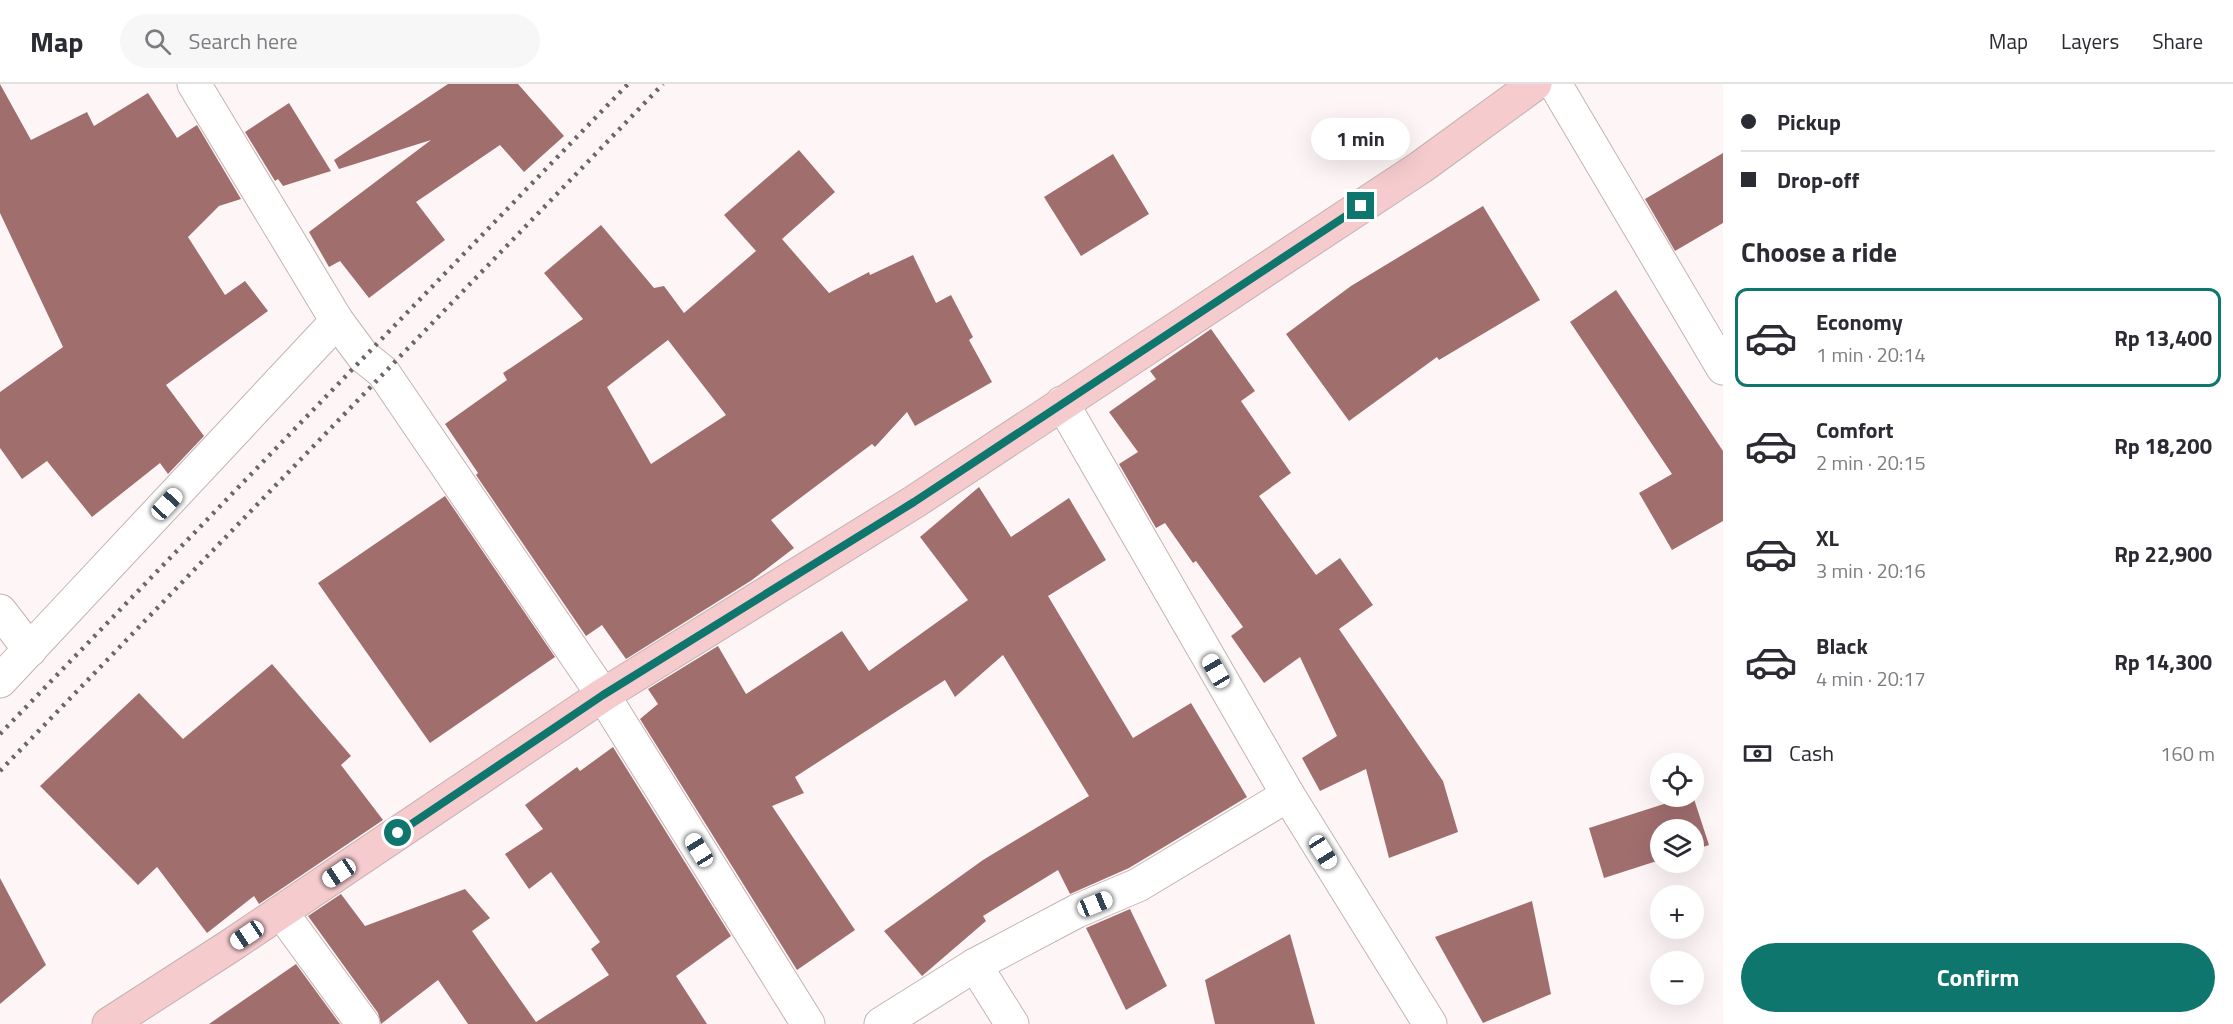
<!DOCTYPE html>
<html lang="en">
<head>
<meta charset="utf-8">
<style>
  :root { --surface:#fff; --page:#f7f7f7; --text:#2b2b33; --muted:#7c7c81; --line:#e1e1e2; --accent:#0f766e }
  body { margin:0; font-family:"Titillium Web",sans-serif; background:var(--page); color:var(--text); height:100vh; display:flex; flex-direction:column; font-size:22px; white-space:nowrap }
  * { box-sizing:border-box; margin:0 }
  p { font-size:20px; color:var(--muted) }
  .icon { flex:none; width:33px; height:33px; fill:none; stroke:currentColor; stroke-width:2; stroke-linecap:round; stroke-linejoin:round }
  .map { position:relative; flex:1; overflow:hidden }
  .side { display:flex; flex-direction:column; background:var(--surface); width:510px }
  .side>* { flex:none }
  .guide { display:grid; align-content:center; height:132px; padding:0 18px; background:var(--surface) }
  .tools { position:absolute; left:1650px; top:669px; display:grid; gap:12px }
  .tools a { display:grid; place-items:center; width:54px; height:54px; border-radius:50%; background:var(--surface); box-shadow:0 6px 24px #0002; font-size:30px }
  .end { position:absolute; width:27px; height:27px; margin:-14px; border:8px solid #0f766e; background:#fff; box-shadow:0 0 0 3px #fff }
  .from { border-radius:50% }
  .bubble { position:absolute; height:42px; border-radius:21px; background:var(--surface); box-shadow:0 6px 24px #0002; font-size:20px; font-weight:700; line-height:42px; text-align:center }
  .car { position:absolute; width:18px; height:36px; margin:-18px -9px; border-radius:8px; box-shadow:0 0 4px 2px #0007; background:linear-gradient(#fff 24%,#345 0 40%,#fff 0 76%,#345 0 86%,#fff 0) }
  .guide b { display:flex; align-items:center; gap:21px; height:57px; font-size:22px }
  .guide b+b { border-top:2px solid var(--line) }
  .guide i { width:15px; height:15px; background:var(--text) }
  ul { padding:0; list-style:none }
  li { display:flex; align-items:center; gap:18px; height:99px; margin:0 12px 9px; padding:0 6px; border:3px solid transparent; border-radius:12px }
  li div { flex:1 }
  li b { display:block; font-size:22px }
  li em { font-style:normal; font-weight:700 }
  li.current { border-color:var(--accent) }
  li>.icon { width:54px; height:54px; stroke-width:1.5 }
  h2 { padding:0 18px; font-size:27px; line-height:72px }
  .pay { display:flex; align-items:center; gap:15px; height:66px; padding:0 18px; font-size:22px }
  .pay p { margin-inline-start:auto }
  .primary-button { display:flex; gap:12px; margin-top:auto; padding:12px 18px }
  .primary-button a { flex:1; height:69px; border-radius:36px; background:var(--accent); color:#fff; font-size:24px; font-weight:700; line-height:69px; text-align:center }
  header { display:flex; align-items:center; gap:36px; box-sizing:border-box; height:84px; padding:0 30px; background:var(--surface); border-bottom:2px solid var(--line) }
  header strong { font-size:28px }
  nav { display:flex; gap:33px; margin-inline-start:auto; font-size:21px }
  .search { width:420px; height:54px; background:var(--page); display:flex; align-items:center; gap:15px; box-sizing:border-box; padding:0 21px; border-radius:33px; color:var(--muted); font-size:22px }
  main { display:flex; flex:1; min-height:0 }
  .map>svg:first-child { display:block }
</style>
</head>
<body>
<header>
<strong>Map</strong>
<div class="search"><svg class="icon" aria-label="search" viewBox="0 0 24 24"><circle cx="10" cy="10" r="6"/><path d="M15 15l6 6"/></svg>Search here</div>
<nav><a>Map</a><a>Layers</a><a>Share</a></nav>
</header>
<main>
<div class="map">
<svg width="1723" height="940" viewBox="0 0 1723 940">
  <rect width="100%" height="100%" fill="#fef6f6"/>
  <g fill="#a16e6e" fill-rule="evenodd">
    <polygon points="0,0 31,56 87,28 94,42 148,9 177,54 197,41 241,115 219,122 188,153 225,211 245,197 268,227 166,301 204,352 168,390 160,379 92,433 47,377 22,395 0,364 0,308 63,263 0,129"/>
    <polygon points="448,0 518,0 564,52 524,88 500,61 416,118 445,156 369,214 340,177 329,183 309,148 431,56 339,85 334,76"/>
    <polygon points="289,19 331,87 283,102 278,95 275,97 245,48"/>
    <path d="M799,66L835,108L782,155L829,209L869,188L870,191L913,171L936,219L951,211L973,253L969,256L992,298L915,342L907,328L875,363L872,360L771,436L794,464L752,496L626,575L602,541L586,552L476,391L478,389L445,340L507,296L503,289L583,235L544,189L601,141L654,204L664,202L684,229L756,167L724,131ZM668,256L726,331L651,380L607,303Z"/>
    <polygon points="1723,69 1723,139 1675,167 1645,115"/>
    <polygon points="1113,70 1149,130 1081,172 1044,113"/>
    <polygon points="1483,122 1540,216 1439,276 1437,273 1349,337 1286,250 1351,202"/>
    <polygon points="1616,206 1723,367 1723,437 1672,466 1639,409 1672,390 1570,238"/>
    <polygon points="1211,245 1255,307 1241,317 1291,389 1259,412 1316,491 1340,474 1373,521 1339,545 1443,697 1458,748 1389,774 1366,685 1320,707 1302,674 1337,652 1300,573 1264,599 1231,552 1243,543 1196,477 1193,479 1165,439 1156,444 1119,380 1138,368 1109,328 1156,295 1150,287"/>
    <polygon points="979,403 1011,453 1069,414 1106,476 1048,512 1133,654 1191,619 1247,713 1129,784 1070,810 1058,786 983,832 986,837 922,892 884,847 983,776 1089,712 1003,571 955,613 945,596 795,693 804,709 772,722 855,846 797,886 640,635 658,620 648,605 718,562 746,610 842,547 869,587 968,516 920,453"/>
    <polygon points="445,412 555,573 430,659 318,499"/>
    <polygon points="272,580 351,672 341,681 383,736 259,820 254,812 207,849 157,783 138,801 40,702 139,609 183,655"/>
    <polygon points="613,663 731,852 676,892 707,940 468,940 438,896 381,940 378,929 308,832 341,810 365,842 465,805 490,834 472,847 536,938 609,891 591,865 600,858 551,788 529,805 505,770 543,745 525,721 577,683 580,687"/>
    <polygon points="1689,712 1693,712 1709,761 1694,766 1694,746 1660,746 1660,776 1604,794 1589,744"/>
    <polygon points="0,794 46,881 0,920"/>
    <polygon points="1532,817 1551,910 1483,939 1435,853"/>
    <polygon points="1130,825 1167,902 1126,926 1086,844"/>
    <polygon points="1290,850 1315,940 1215,940 1205,896"/>
    <polygon points="296,880 340,940 209,940"/>
  </g>
  <g fill="none" stroke-linecap="round" stroke-linejoin="round">
    <defs>
      <g id="street">
        <polyline points="194,0 337,237 363,272 383,288 603,611 808,940"/>
        <polyline points="1555,0 1723,284"/>
        <polyline points="1062,319 1288,711 1430,940"/>
        <polyline points="0,527 30,566"/>
        <polyline points="0,597 337,237"/>
        <polyline points="281,828 363,940"/>
        <polyline points="975,881 1077,827 1138,801 1288,711"/>
        <polyline points="881,940 975,881 1012,940"/>
      </g>
      <polyline id="secondary" points="109,940 230,862 603,611 914,418 1421,83 1535,0"/>
    </defs>
    <use href="#street" stroke="#c5b2b2" stroke-width="35"/>
    <use href="#secondary" stroke="#c5b2b2" stroke-width="35"/>
    <use href="#street" stroke="#fff" stroke-width="33"/>
    <use href="#secondary" stroke="#f5cbce" stroke-width="33"/>
    <g stroke="#6e6666" stroke-width="4.5" stroke-dasharray="3 6" stroke-linecap="butt">
      <polyline points="0,650 628,0"/>
      <polyline points="0,687 663,0"/>
    </g>
  </g>
  <g fill="none" stroke-linecap="round" stroke-linejoin="round">
    <polyline stroke="#0f766e" stroke-width="8" points="398,749 603,611 914,418 1361,122"/>
  </g>
</svg>
<div class="tools">
<a><svg class="icon" aria-label="locate" viewBox="0 0 24 24"><circle cx="12" cy="12" r="6"/><path d="M12 2v4M12 18v4M2 12h4M18 12h4"/></svg></a>
<a><svg class="icon" aria-label="layers" viewBox="0 0 24 24"><path d="M12 4l9 5-9 5-9-5zM3 14l9 5 9-5"/></svg></a>
<a>+</a>
<a>−</a>
</div>
<i class="end from" style="left:398px;top:749px"></i>
<i class="end" style="left:1361px;top:122px"></i>
<div class="bubble" style="left:1311px;top:34px;width:99px">1 min</div>
<i class="car" style="left:167px;top:420px;rotate:43deg"></i>
<i class="car" style="left:1216px;top:587px;rotate:330deg"></i>
<i class="car" style="left:699px;top:766px;rotate:328deg"></i>
<i class="car" style="left:1323px;top:768px;rotate:148deg"></i>
<i class="car" style="left:339px;top:789px;rotate:236deg"></i>
<i class="car" style="left:1095px;top:820px;rotate:68deg"></i>
<i class="car" style="left:247px;top:851px;rotate:236deg"></i>
</div>
<section class="side">
<div class="guide">
<b><i class="from"></i>Pickup</b>
<b><i></i>Drop-off</b>
</div>
<h2>Choose a ride</h2>
<ul>
<li class="current"><svg class="icon" aria-label="car" viewBox="0 0 24 24"><path d="M5 17H2v-5l4-1 3-4h7l3 4 3 1v5h-3M9 17h6M6 11h13"/><circle cx="7" cy="17" r="2"/><circle cx="17" cy="17" r="2"/></svg><div><b>Economy</b><p>1 min · 20:14</p></div><em>Rp 13,400</em></li>
<li><svg class="icon" aria-label="car" viewBox="0 0 24 24"><path d="M5 17H2v-5l4-1 3-4h7l3 4 3 1v5h-3M9 17h6M6 11h13"/><circle cx="7" cy="17" r="2"/><circle cx="17" cy="17" r="2"/></svg><div><b>Comfort</b><p>2 min · 20:15</p></div><em>Rp 18,200</em></li>
<li><svg class="icon" aria-label="car" viewBox="0 0 24 24"><path d="M5 17H2v-5l4-1 3-4h7l3 4 3 1v5h-3M9 17h6M6 11h13"/><circle cx="7" cy="17" r="2"/><circle cx="17" cy="17" r="2"/></svg><div><b>XL</b><p>3 min · 20:16</p></div><em>Rp 22,900</em></li>
<li><svg class="icon" aria-label="car" viewBox="0 0 24 24"><path d="M5 17H2v-5l4-1 3-4h7l3 4 3 1v5h-3M9 17h6M6 11h13"/><circle cx="7" cy="17" r="2"/><circle cx="17" cy="17" r="2"/></svg><div><b>Black</b><p>4 min · 20:17</p></div><em>Rp 14,300</em></li>
</ul>
<div class="pay"><svg class="icon" aria-label="cash" viewBox="0 0 24 24"><path d="M3 7h18v10H3z"/><circle cx="12" cy="12" r="2"/></svg>Cash<p>160 m</p></div>
<div class="primary-button"><a>Confirm</a></div>
</section>
</main>
</body>
</html>
